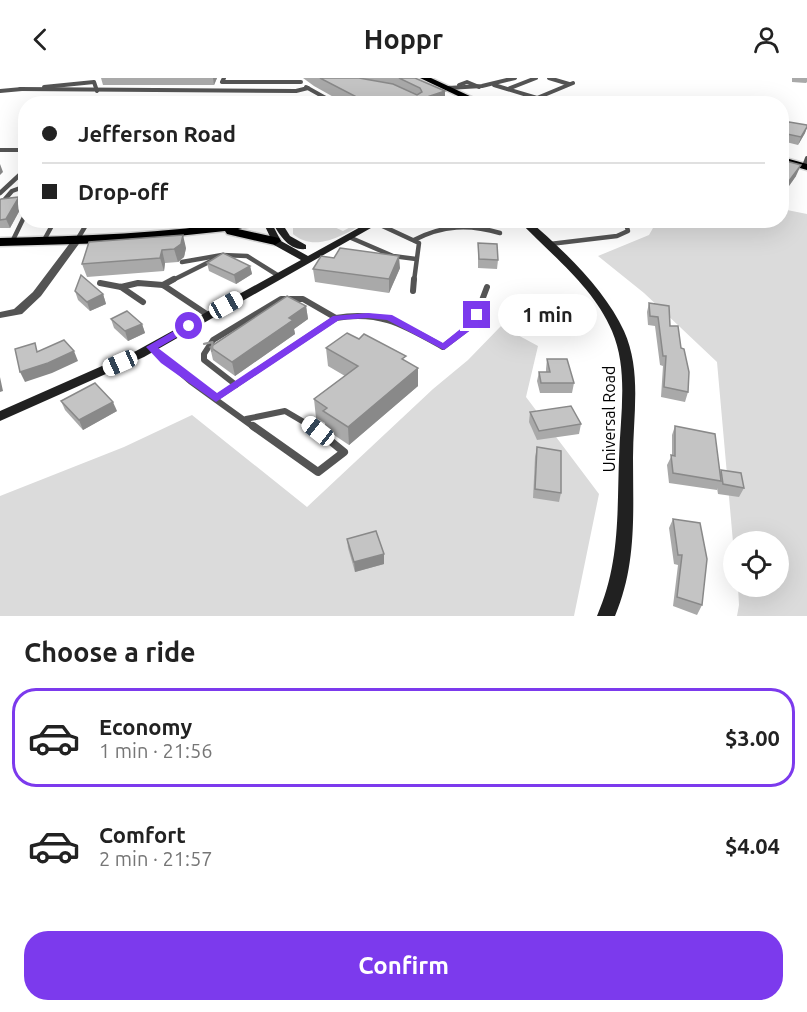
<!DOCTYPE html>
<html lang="en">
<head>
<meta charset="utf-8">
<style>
  :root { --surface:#fff; --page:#f6f6f6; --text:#222; --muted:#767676; --line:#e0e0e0; --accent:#7c3aed }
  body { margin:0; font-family:Ubuntu,sans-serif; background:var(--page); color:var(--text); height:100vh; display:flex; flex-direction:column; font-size:22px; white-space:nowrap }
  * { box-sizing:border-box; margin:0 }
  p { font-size:20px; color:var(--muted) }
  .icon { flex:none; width:33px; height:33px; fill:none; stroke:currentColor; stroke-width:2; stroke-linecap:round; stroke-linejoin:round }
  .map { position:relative; height:538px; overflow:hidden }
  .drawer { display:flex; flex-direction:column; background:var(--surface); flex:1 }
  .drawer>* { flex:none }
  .banner { position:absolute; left:18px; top:18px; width:771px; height:132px; border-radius:24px; box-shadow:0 6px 24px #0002; display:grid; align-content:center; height:132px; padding:0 24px; background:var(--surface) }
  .tools { position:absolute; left:723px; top:453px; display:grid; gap:12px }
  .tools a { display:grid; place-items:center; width:66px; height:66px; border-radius:50%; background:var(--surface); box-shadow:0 6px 24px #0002; font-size:30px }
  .end { position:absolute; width:27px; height:27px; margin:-14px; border:8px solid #7c3aed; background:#fff; box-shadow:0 0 0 3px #fff }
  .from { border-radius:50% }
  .bubble { position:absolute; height:42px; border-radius:21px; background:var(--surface); box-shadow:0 6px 24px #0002; font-size:20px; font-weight:700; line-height:42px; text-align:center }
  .car { position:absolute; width:18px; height:36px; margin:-18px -9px; border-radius:8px; box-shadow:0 0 4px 2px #0007; background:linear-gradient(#fff 24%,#345 0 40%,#fff 0 76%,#345 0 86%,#fff 0) }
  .banner b { display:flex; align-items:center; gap:21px; height:57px; font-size:22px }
  .banner b+b { border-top:2px solid var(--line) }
  .banner i { width:15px; height:15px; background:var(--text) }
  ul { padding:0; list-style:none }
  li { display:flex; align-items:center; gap:18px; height:99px; margin:0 12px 9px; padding:0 12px; border:3px solid transparent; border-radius:24px }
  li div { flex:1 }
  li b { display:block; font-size:22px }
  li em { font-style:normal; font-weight:700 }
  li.on { border-color:var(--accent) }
  li>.icon { width:54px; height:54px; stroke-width:1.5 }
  h2 { padding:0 24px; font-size:27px; line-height:72px }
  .cta { display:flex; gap:12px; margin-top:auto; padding:12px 24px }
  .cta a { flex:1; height:69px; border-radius:24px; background:var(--accent); color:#fff; font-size:24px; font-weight:700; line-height:69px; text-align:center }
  header { display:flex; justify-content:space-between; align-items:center; height:78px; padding:0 24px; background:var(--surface); font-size:27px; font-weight:700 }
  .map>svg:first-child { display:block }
</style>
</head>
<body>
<header><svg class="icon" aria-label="back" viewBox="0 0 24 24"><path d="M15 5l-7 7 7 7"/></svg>Hoppr<svg class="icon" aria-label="person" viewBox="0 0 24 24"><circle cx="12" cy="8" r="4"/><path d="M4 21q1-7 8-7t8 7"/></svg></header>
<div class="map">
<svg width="807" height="538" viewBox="0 0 807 538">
  <rect width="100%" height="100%" fill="#fff"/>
  <g fill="#dbdbdb">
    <polygon points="782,131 807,136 807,538 737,538 739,527 738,509 778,508 778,464 733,464 717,284 644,215 598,178 649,157 657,143 782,142"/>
    <path d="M303,143H321L343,153L362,143H368C347,155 316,176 293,156V148Z"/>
    <polygon points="501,248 538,268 526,319 599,416 574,538 0,538 0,418 124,369 192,337 307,429 433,311 468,282"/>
  </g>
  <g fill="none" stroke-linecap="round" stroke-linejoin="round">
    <defs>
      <g id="primary">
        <polygon points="420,0 431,0 487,26 475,26"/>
        <polygon points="782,79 807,86 807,92 782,85"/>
        <path d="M247,142H277L238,151L279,160L281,163L275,167L227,156L225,153L112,165L0,168V160C83,158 165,156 247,142Z"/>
      </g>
    </defs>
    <use href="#primary" stroke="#dbdbdb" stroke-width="3"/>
    <g stroke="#545454" stroke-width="4">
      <polyline points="224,0 222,4 301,4"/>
      <polyline points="549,0 569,6"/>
      <polyline points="459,7 467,4 479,9"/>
      <polyline points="494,7 537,20 573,5"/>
      <polyline points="44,9 94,4 97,13"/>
      <polyline points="306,9 331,23"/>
      <polyline points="448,10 482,8 515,0"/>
      <polyline points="20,11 296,13 308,10"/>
      <polyline points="508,11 536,0"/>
      <polyline points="0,13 22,11"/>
      <polyline points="93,23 332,24"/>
      <polyline points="0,72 26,72"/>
      <polyline points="804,88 807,80"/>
    </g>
    <g stroke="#545454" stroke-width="4.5">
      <polyline points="0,115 26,91"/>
      <polyline points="0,127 12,113 26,108"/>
      <polyline points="376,145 419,165 414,203"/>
      <polyline points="118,147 169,142"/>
      <polyline points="349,159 393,178 416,181"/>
      <polyline points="77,162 89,142"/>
      <path d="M414,162C443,147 469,146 500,155"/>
      <polyline points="12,164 26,135"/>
      <polyline points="43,164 55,142"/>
      <polyline points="550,166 617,158 628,153 625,142"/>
      <polyline points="182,184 222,177 247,178 279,198"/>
      <polyline points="171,203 213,182"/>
    </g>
    <g stroke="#545454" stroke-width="6">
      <polyline points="100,205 121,209 138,205 163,207 208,237"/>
      <polyline points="163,207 174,201"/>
      <polyline points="121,209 143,224"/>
      <polyline points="413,213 414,201"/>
      <polyline points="151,269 190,303 255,350"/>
      <polyline points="236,307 204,282 204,276 213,262 281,221 303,221 336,240"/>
      <path d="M216,320L336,240C381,232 405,248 443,269L473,246L487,209"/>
      <polyline points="246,341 285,333 314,350"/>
    </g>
    <polyline stroke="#545454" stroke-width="8" points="253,348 318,394 344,374 312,348"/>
    <polygon fill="#545454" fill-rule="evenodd" points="76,160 81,163 41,218 22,236 0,240 0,234 14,231 33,214 73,161"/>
    <g fill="#212121" fill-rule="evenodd">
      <polygon points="262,142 270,142 281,163 308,178 373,142 385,142 144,279 0,343 0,333 136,273 301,182 274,167"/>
      <path d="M271,142H280L290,158L306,167V171C288,173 279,156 271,142Z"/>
      <path d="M518,142H528C562,170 606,213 624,253C642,293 633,338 633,380C633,435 637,486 615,538H597C620,485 617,437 619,381C620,339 629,293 612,253C593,208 551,177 518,142Z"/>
    </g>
    <use href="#primary" fill="#000" fill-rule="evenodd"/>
  </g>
  <g fill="#a9a9a9">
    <polygon points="101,0 217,0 214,7 103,7"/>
    <polygon points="303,0 415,0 445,13 445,26 346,26 314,8"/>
    <polygon points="792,0 807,0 807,4 806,5 792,4"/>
    <polygon points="807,47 805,55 798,67 782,63 782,54"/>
    <polygon points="782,82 796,98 784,115 782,114"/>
    <polygon points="0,122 22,128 10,150 0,150"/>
    <polygon points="57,142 81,142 80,145 59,147"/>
    <polygon points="566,142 611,142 610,149 570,150"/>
    <polygon points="89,164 186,170 184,179 178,184 165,185 164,193 87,199 82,186"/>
    <polygon points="478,165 498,182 497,191 478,190"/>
    <polygon points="334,180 400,190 389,215 315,204 313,191"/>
    <polygon points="207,185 250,188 252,196 236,206 209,193"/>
    <polygon points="75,213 103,216 106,226 90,233 78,222"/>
    <polygon points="649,225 670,248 688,314 685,324 661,319 663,288 660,287 655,248 648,247 647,234"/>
    <polygon points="306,228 308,241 294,251 295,256 235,298 213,282 210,269"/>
    <polygon points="111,241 142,246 145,255 128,263 114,250"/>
    <polygon points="326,270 406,284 418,290 418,308 349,367 325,351 325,345 316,340 314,321 345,298 328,288"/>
    <polygon points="547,281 574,305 572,315 540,315 537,303 539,294 546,294 546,291"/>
    <polygon points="61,323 117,333 83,352 65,332"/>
    <polygon points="530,334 581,346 579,356 537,362 529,344"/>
    <polygon points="675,348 720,394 721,392 744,410 739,419 718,416 717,410 717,412 669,405 667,387 672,377 672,357"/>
    <polygon points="537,369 561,415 559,424 533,420 535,379"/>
    <polygon points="673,441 702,527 697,537 673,528 678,487 674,486 669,450"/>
    <polygon points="347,461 384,486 355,494 348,470"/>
  </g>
  <g fill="#898989">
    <polygon points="213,0 217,0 214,7"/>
    <polygon points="445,13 445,26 426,26 427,19"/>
    <polygon points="807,49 805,55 798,67 801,59"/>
    <polygon points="0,86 3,94 0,97"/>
    <polygon points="801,87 796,98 784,115 789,103"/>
    <polygon points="19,119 22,128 10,150 6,141"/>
    <polygon points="183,157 186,170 184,179 178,184 174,171"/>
    <polygon points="162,172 165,185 164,193 160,180"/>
    <polygon points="399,178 400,190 389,215 389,201"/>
    <polygon points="250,188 252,196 236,206 234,197"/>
    <polygon points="103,216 106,226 90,233 87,224"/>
    <polygon points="306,228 308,241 294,251 295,256 235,298 232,284 289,240"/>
    <polygon points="142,246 145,255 128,263 125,253"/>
    <polygon points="74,273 78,283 52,295 25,304 20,294"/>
    <polygon points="418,290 418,308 349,367 348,349"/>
    <polygon points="0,299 3,313 0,314"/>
    <polygon points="113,324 117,333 83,352 79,342"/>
    <polygon points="384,476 384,486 355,494 354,484"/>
  </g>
  <g fill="#c4c4c4" stroke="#898989" stroke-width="1.5">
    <polygon points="320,0 359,0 393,6 417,17 422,14 420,10 399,0 415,0 445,13 427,19 445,25 442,26 370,26"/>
    <polygon points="142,24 238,25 237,26 141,26"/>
    <polygon points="789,44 807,47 807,49 801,59 782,55"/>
    <polygon points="782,82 801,87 789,103 782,101"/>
    <polygon points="19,119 6,141 0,142 0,122 1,121"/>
    <polygon points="183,157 181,166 174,171 162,172 160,180 82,186 89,164"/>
    <polygon points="478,165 497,166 498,182 479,181"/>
    <polygon points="340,170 399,178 389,201 313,191 321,178 334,180"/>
    <polygon points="223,175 250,188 234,197 207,185"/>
    <polygon points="81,197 103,216 87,224 75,213"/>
    <polygon points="287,218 306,228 289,240 293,242 232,284 210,269"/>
    <polygon points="649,225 669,228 670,248 678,248 681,270 684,271 689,294 688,314 664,309 666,278 663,278 658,239 650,238"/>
    <polygon points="127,233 142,246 125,253 111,241"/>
    <polygon points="347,255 359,261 364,256 406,278 402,281 418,290 348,349 323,333 327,330 314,321 358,288 326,270"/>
    <polygon points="64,262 74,273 48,285 20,294 15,271 35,265 37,274"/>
    <polygon points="547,281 567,281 574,305 541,305 539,294 550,294"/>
    <polygon points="95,305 113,324 79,342 61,323"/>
    <polygon points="571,328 581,346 539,353 530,334"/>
    <polygon points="675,348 715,356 721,403 673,395 671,377 675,378"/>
    <polygon points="537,369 561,373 561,415 535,411"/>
    <polygon points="721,392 741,395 744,410 723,406"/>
    <polygon points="673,441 700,445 707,481 702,527 677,519 682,477 678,477"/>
    <polygon points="376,453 384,476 354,484 347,461"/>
  </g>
  <defs><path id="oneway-chevron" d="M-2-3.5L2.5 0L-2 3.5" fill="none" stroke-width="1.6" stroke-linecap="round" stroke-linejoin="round" transform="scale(1.5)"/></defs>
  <use stroke="#989898" href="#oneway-chevron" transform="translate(210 267) rotate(-49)"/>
  <polygon fill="#7c3aed" points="368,235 392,237 443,265 469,244 474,235 482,237 476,248 444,272 387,242 368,240 339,242 216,324 161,285 146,269 186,246 193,246 193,250 158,270 217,315 333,238"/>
  <g text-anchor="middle" stroke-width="6" stroke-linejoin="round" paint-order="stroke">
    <g font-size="16" fill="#000" stroke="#fff">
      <text transform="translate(609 341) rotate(-90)" y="6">Universal Road</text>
    </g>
  </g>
</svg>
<div class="tools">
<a><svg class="icon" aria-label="locate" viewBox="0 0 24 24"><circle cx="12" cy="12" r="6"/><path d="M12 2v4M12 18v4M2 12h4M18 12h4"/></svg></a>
</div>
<i class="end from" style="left:189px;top:248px"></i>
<i class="end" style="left:477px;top:237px"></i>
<div class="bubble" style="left:498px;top:216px;width:99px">1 min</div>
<i class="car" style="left:226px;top:227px;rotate:61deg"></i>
<i class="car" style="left:120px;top:285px;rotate:246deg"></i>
<i class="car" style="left:318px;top:353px;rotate:308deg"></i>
<div class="banner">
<b><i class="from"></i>Jefferson Road</b>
<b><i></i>Drop-off</b>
</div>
</div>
<section class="drawer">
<h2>Choose a ride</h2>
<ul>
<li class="on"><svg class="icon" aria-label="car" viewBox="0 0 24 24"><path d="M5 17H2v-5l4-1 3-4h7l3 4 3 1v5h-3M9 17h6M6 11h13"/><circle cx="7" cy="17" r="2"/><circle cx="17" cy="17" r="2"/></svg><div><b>Economy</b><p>1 min · 21:56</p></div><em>$3.00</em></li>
<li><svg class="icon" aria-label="car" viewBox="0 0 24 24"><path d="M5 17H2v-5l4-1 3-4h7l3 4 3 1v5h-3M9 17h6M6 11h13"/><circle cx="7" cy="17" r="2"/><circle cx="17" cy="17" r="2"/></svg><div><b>Comfort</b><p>2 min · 21:57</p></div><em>$4.04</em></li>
</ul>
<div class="cta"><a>Confirm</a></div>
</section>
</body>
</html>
